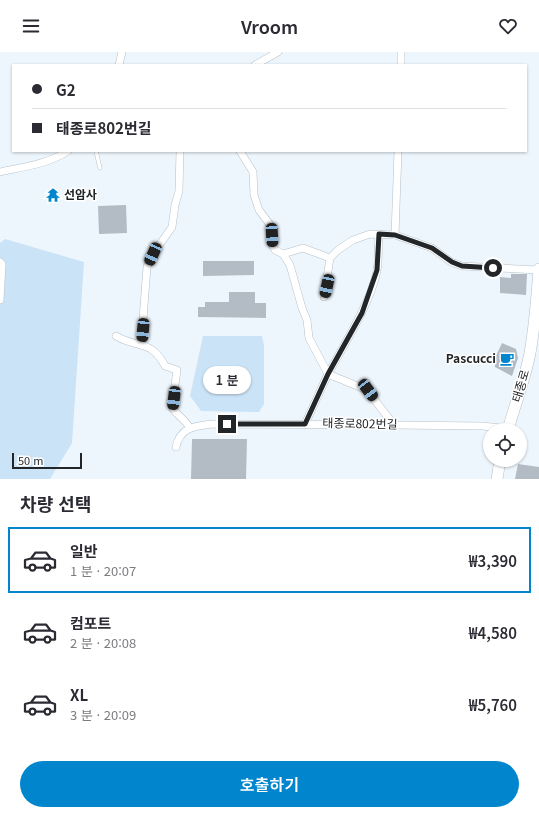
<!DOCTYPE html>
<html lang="ko">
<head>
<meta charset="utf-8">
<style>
  :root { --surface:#fff; --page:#f2f2f3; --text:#2b2b33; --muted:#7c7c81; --line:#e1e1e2; --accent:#0186cd }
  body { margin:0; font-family:Georgia,"Noto Sans KR",serif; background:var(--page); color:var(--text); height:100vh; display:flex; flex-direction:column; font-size:15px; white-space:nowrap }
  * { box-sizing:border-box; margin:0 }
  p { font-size:13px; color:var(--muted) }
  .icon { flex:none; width:22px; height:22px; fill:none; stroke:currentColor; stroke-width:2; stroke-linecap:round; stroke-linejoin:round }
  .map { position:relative; height:427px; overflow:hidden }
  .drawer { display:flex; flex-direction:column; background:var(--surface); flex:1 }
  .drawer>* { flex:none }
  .guide { position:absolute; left:12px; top:12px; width:515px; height:88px; border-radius:0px; box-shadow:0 1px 3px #0004; display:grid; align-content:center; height:88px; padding:0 20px; background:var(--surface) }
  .controls { position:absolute; left:483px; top:371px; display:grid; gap:8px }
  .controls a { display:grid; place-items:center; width:44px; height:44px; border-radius:50%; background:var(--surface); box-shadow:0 1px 3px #0004; font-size:20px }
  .scale { position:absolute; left:12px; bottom:10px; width:70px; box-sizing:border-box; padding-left:4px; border:2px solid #222629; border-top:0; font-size:11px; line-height:14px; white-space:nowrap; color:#222629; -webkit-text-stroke:3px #fff; paint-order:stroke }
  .end { position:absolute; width:18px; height:18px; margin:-9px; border:5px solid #222629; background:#fff; box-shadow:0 0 0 2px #fff }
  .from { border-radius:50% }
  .bubble { position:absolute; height:28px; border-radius:14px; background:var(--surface); box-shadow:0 1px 3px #0004; font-size:13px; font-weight:600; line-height:28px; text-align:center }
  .car { position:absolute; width:12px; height:24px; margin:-12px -6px; border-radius:5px; box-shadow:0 0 3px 1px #0007; background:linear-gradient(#222 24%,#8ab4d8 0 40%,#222 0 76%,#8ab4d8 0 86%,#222 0) }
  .guide b { display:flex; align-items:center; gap:14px; height:38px; font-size:15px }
  .guide b+b { border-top:1px solid var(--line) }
  .guide i { width:10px; height:10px; background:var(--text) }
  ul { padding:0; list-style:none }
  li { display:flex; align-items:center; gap:12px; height:66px; margin:0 8px 6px; padding:0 12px; border:2px solid transparent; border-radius:0px }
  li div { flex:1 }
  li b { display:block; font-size:15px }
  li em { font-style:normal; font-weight:600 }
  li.current { border-color:var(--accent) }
  li>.icon { width:36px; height:36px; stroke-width:1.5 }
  h2 { padding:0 20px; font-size:18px; line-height:48px }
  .primary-button { display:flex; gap:8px; margin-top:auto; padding:8px 20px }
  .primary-button a { flex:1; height:46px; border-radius:24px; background:var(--accent); color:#fff; font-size:16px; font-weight:600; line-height:46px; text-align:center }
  header { display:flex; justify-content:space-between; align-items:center; height:52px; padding:0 20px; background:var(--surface); font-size:18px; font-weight:600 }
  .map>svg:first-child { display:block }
</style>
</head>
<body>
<header><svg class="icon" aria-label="menu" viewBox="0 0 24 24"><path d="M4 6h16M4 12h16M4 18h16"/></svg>Vroom<svg class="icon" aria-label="heart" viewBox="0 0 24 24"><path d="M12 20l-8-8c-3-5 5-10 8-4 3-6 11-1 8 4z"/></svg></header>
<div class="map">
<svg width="539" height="427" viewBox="0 0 539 427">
  <rect width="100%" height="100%" fill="#eef6fd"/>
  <g fill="#cae3f7">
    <polygon points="5,187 84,210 72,391 50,427 0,427 0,191"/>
    <polygon points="203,284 262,284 264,293 264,352 259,360 201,359 190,344"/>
  </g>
  <g fill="#b3bcc4">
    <polygon points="126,153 127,181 99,182 98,154"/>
    <polygon points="203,209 254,209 254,223 203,224"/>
    <polygon points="511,222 527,222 526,243 500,241 500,225 511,226"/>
    <polygon points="229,240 255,240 255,251 266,251 266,266 198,265 198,255 205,255 205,250 229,250"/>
    <polygon points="502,291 516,297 518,306 512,324 495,315 495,306"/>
    <polygon points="192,387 247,387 246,427 191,427"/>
    <polygon points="518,412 539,415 539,427 515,427"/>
  </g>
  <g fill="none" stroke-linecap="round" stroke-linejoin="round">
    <defs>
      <polyline id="lane" points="96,99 100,116"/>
      <g id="street">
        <polyline points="119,13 122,0"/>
        <polyline points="255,13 278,0"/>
        <polyline points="401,13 401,0"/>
        <polyline points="240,99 253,120 254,143 259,158 271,174 272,192 275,198 283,202 290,213 302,256 307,268 309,286 328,322 305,372"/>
        <path d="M0,120C23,115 48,112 68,99"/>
        <path d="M379,182C378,194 379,207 377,219C370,252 345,291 328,322L367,338L394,373"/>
        <polyline points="395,183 398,99"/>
        <polyline points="283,202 303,196 330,206"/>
        <polyline points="0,210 2,212 0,248"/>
        <polyline points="324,245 330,206 338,198 353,188 370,182 395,183 432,196 451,210 462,214 539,218"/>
        <path d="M116,284C138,297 151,287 165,314L177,318L172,355C176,363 185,367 189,375"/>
        <polyline points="141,293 147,215 153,202 172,175 175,153 179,139 180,99"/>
        <path d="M176,395C180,375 195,374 212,372L394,373L483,374L508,377"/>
      </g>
      <g id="secondary">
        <path d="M508,378C515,352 525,327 530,301C535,273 537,245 539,217"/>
        <polyline points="497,427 500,408"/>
      </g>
    </defs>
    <use href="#lane" stroke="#b6c0c8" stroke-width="4.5"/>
    <use href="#street" stroke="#b6c0c8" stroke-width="8"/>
    <use href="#secondary" stroke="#b6c0c8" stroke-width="12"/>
    <use href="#lane" stroke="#fff" stroke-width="3.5"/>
    <use href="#street" stroke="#fff" stroke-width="7"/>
    <use href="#secondary" stroke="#fff" stroke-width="11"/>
  </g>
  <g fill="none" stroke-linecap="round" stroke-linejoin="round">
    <polyline stroke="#222629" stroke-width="5" points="227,372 305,372 328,322 362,261 377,218 379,182 395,183 432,196 452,210 462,214 493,216"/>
  </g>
  <defs>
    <symbol id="temple-bare" viewBox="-9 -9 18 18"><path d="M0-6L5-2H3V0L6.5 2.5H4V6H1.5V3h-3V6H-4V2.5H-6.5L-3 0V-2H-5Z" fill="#0186cd" stroke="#fff" stroke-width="2.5" paint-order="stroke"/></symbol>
    <symbol id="cafe-bare" viewBox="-9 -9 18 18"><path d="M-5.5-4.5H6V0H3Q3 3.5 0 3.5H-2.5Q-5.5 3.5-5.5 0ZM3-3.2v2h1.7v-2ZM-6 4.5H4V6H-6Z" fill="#0186cd" stroke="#fff" stroke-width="2.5" paint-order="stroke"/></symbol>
  </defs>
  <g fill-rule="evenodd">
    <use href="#temple-bare" x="43" y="133" width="20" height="20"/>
    <use href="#cafe-bare" x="497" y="297" width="20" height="20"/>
  </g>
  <g text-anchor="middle" stroke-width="3" stroke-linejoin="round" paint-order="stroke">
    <g font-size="12" font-weight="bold" fill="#222629" stroke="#fff" text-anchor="start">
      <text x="64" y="147">선암사</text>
      <text x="496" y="311" text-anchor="end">Pascucci</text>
    </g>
    <g font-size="12" fill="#222629" stroke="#fff">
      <text transform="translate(521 334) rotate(-74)" y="4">태종로</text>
      <text transform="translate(360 372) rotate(1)" y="4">태종로802번길</text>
    </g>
  </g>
</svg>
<div class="controls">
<a><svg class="icon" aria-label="locate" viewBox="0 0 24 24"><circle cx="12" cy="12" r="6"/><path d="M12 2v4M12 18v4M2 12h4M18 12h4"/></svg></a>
</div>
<div class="scale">50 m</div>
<i class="end from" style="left:493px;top:216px"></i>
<i class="end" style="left:227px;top:372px"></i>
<div class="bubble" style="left:203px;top:314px;width:48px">1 분</div>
<i class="car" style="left:272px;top:183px;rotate:177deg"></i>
<i class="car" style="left:153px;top:202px;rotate:204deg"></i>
<i class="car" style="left:327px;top:234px;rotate:192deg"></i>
<i class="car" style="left:143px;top:278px;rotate:185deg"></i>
<i class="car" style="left:368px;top:338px;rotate:143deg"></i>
<i class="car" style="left:174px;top:346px;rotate:187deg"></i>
<div class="guide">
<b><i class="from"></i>G2</b>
<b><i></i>태종로802번길</b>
</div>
</div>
<section class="drawer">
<h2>차량 선택</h2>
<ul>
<li class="current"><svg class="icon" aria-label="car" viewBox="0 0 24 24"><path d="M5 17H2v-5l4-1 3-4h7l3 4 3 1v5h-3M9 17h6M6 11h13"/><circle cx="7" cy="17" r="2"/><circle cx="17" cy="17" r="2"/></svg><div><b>일반</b><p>1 분 · 20:07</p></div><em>₩3,390</em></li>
<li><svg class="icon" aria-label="car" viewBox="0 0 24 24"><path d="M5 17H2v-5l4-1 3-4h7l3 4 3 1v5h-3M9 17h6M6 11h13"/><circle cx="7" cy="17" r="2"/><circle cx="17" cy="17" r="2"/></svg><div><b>컴포트</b><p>2 분 · 20:08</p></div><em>₩4,580</em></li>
<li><svg class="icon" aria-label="car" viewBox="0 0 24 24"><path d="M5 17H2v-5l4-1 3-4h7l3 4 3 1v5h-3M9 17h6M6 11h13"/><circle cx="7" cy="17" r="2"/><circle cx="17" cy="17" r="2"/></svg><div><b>XL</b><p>3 분 · 20:09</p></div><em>₩5,760</em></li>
</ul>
<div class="primary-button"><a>호출하기</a></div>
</section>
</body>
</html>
